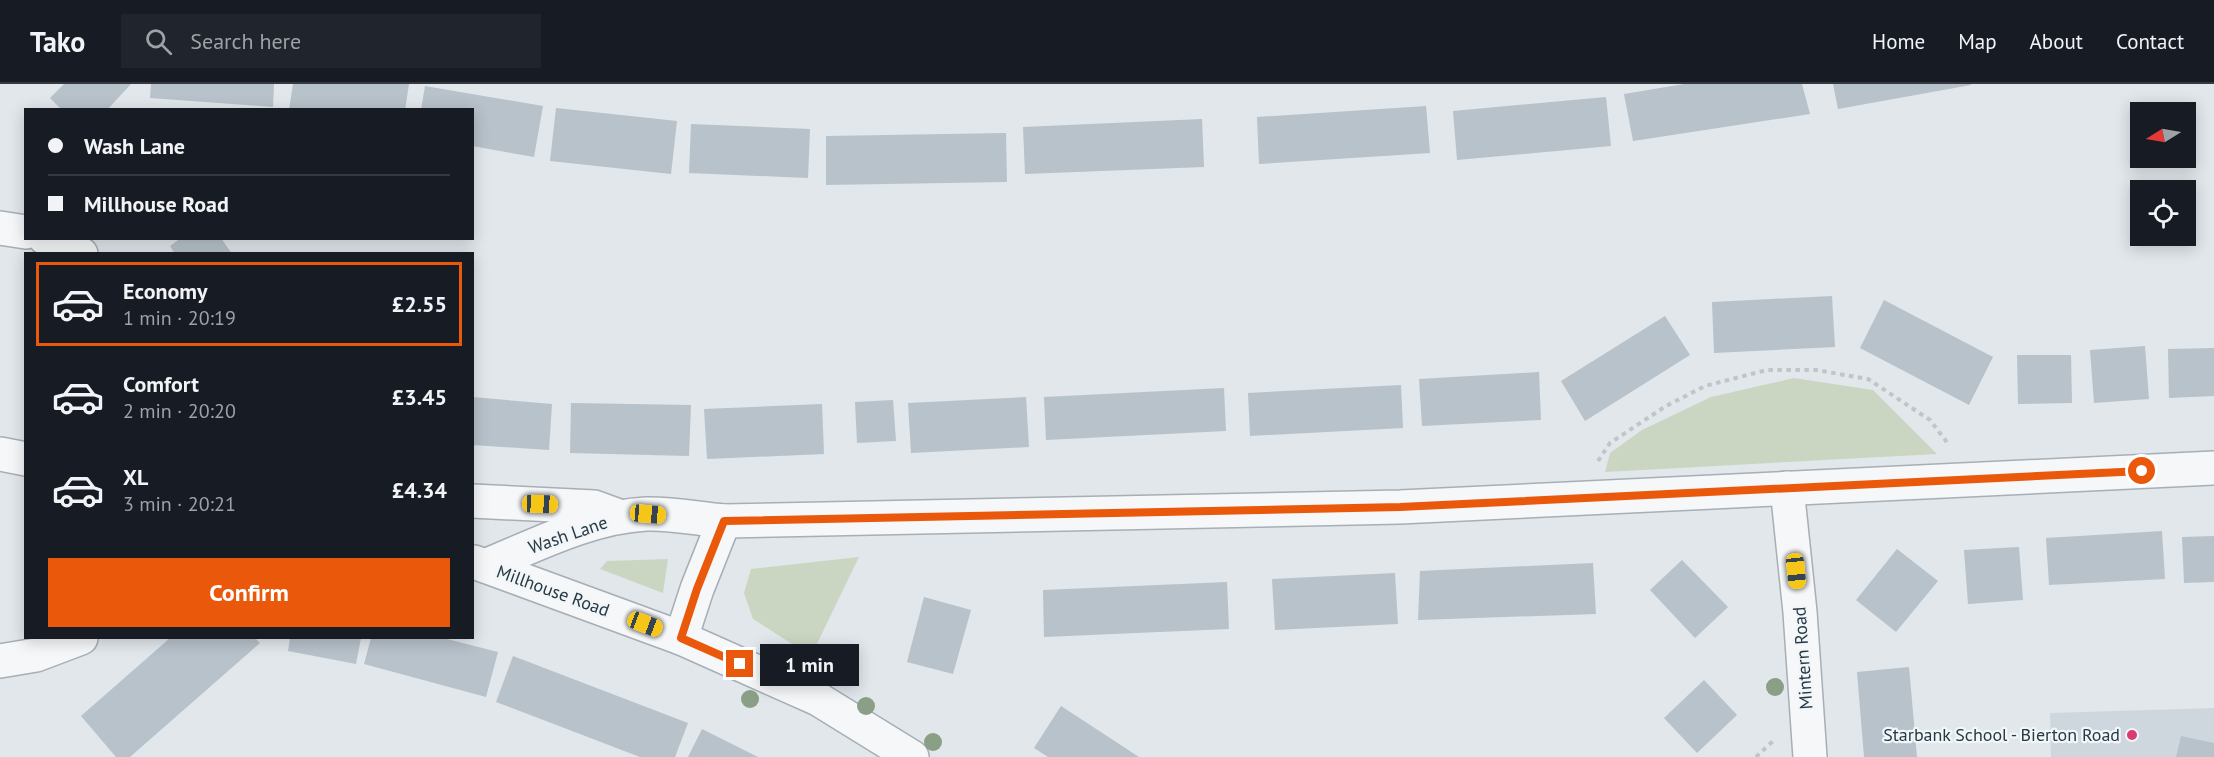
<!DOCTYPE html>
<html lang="en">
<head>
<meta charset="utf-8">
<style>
  :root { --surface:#171b24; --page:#20242c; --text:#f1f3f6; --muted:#9ea1a6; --line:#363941; --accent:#ea580c }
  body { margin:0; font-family:"PT Sans",sans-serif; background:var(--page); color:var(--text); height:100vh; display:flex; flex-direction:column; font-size:22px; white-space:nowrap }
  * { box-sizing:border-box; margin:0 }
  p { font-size:20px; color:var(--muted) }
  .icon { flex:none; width:33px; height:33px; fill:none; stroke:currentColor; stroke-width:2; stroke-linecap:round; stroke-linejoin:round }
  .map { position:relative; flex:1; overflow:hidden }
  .drawer { position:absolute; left:24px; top:168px; width:450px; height:387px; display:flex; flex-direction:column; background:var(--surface); border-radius:0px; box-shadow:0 3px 15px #0003 }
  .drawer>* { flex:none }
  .top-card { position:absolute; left:24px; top:24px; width:450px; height:132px; border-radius:0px; box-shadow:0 3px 15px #0003; display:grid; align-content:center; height:132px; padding:0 24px; background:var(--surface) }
  .needle { width:39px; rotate:259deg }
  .fabs { position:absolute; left:2130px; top:18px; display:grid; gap:12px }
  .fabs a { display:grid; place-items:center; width:66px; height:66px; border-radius:0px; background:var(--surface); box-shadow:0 3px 15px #0003; font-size:30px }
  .end { position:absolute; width:27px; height:27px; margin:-14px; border:8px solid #ea580c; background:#fff; box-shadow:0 0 0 3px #fff }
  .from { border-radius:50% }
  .bubble { position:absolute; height:42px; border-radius:0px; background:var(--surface); box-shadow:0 3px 15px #0003; font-size:20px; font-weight:800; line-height:42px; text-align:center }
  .car { position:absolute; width:18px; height:36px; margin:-18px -9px; border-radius:8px; box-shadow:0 0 4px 2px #0007; background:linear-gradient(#f5c518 24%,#345 0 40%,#f5c518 0 76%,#345 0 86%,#f5c518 0) }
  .top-card b { display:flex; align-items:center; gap:21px; height:57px; font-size:22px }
  .top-card b+b { border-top:2px solid var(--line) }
  .top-card i { width:15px; height:15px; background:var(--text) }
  ul { padding:10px 0 0; list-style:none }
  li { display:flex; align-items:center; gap:18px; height:84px; margin:0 12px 9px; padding:0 12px; border:3px solid transparent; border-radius:0px }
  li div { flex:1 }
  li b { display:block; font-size:22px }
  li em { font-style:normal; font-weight:800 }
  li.on { border-color:var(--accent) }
  li>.icon { width:54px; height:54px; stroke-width:1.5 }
  .action { display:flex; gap:12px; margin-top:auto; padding:12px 24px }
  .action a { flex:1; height:69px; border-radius:0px; background:var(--accent); color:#fff; font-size:24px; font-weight:800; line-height:69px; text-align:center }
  header { display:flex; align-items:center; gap:36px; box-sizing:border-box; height:84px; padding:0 30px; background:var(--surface); border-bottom:2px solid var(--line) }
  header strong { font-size:28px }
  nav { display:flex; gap:33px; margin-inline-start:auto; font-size:21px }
  .search { width:420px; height:54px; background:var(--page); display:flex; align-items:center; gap:15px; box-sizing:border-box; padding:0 21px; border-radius:0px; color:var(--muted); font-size:22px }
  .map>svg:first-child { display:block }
</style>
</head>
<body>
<header>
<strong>Tako</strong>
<div class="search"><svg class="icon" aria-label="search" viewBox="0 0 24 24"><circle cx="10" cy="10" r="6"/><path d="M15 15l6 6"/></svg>Search here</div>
<nav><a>Home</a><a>Map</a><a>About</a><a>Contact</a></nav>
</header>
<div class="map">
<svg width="2214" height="673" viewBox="0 0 2214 673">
  <rect width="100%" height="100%" fill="#e1e7eb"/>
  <polygon fill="#cfd7de" points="2214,624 2214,673 2051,673 2050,629"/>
  <g fill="#cbd6c2">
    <polygon points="1794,294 1873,306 1937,370 1605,388 1610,369 1642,346 1711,313"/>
    <polygon points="859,473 811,572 753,535 744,509 751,485"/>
    <polygon points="668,475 663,509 600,485 607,477"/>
  </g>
  <g fill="#b8c2ca">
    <polygon points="64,0 131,0 107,26 62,26 50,14"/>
    <polygon points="151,0 274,0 273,23 150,14"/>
    <polygon points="293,0 409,0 405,26 289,26"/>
    <polygon points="1684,0 1802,0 1810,30 1633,57 1624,10"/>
    <polygon points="1833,0 1971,0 1971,1 1838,25"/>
    <polygon points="425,2 543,22 534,73 472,62 472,26 421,26"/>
    <polygon points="1606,13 1611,62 1457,76 1453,27"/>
    <polygon points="1426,22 1430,69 1259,80 1257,33"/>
    <polygon points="556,24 677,37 671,90 550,77"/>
    <polygon points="1202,35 1204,83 1025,90 1023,43"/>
    <polygon points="691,40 810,45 808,94 689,89"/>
    <polygon points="1006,49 1007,98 826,101 826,52"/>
    <polygon points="181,154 221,154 232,170 175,170 170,162"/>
    <polygon points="1832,212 1835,263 1714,269 1712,218"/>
    <polygon points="1884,216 1993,273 1969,321 1860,264"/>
    <polygon points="1665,232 1690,271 1585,337 1561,297"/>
    <polygon points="2145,262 2149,315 2094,319 2090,266"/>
    <polygon points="2214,264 2214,312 2169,314 2168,265"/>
    <polygon points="2017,271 2071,271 2072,319 2018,320"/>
    <polygon points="1539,288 1541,336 1422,342 1419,295"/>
    <polygon points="1401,301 1403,344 1250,352 1248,309"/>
    <polygon points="1224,304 1226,347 1046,356 1044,313"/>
    <polygon points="472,313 552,320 549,366 472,361"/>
    <polygon points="1026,313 1029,363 911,369 908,319"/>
    <polygon points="893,316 896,357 857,359 855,318"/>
    <polygon points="571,319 691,321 689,372 570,369"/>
    <polygon points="822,320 824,370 707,375 704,325"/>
    <polygon points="2162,447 2165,495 2049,501 2046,454"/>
    <polygon points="2214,452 2214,498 2184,499 2182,453"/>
    <polygon points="2019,463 2023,516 1968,520 1964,466"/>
    <polygon points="1897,465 1938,497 1896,548 1856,516"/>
    <polygon points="1682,476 1728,523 1695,554 1650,506"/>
    <polygon points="1593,479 1596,530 1418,536 1420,487"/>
    <polygon points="1395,489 1398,540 1275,546 1272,495"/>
    <polygon points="1227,498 1229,545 1044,553 1043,506"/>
    <polygon points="924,513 971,526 953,590 907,578"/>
    <polygon points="170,554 255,554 260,559 130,673 116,673 81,632"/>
    <polygon points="290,554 361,554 356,580 288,567"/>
    <polygon points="371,554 443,554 498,568 486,613 364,580"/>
    <polygon points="513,572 688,639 675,673 640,673 496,618"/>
    <polygon points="1909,583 1917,673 1864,673 1857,588"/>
    <polygon points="1704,596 1737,631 1697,669 1664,634"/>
    <polygon points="1061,622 1139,673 1048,673 1034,664"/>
    <polygon points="702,645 758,673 688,673"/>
    <polygon points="2181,652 2214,659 2214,673 2176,673"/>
  </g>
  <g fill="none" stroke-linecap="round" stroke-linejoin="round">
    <defs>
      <g id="minor">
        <polyline points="0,144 26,148"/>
        <polyline points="45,154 69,163 81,170"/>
        <polyline points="0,370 26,375"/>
        <polyline points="1787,404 1800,528 1810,673"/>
        <polyline points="472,417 594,423 616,431"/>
        <polyline points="474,478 681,554 818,615 912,673"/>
        <path d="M485,482C536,461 590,433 646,430C672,429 699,435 724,437L1400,423L2214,384"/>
        <polyline points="681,554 697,505 724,437"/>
        <polyline points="0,577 36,571 81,554"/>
      </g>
    </defs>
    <use href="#minor" stroke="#a6afb6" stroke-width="36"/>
    <g stroke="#c0c5ca" stroke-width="4" stroke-dasharray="4.5 4.5" stroke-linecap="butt">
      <polyline points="1598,377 1610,359 1666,322 1705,302 1767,286 1816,286 1868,295 1930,336 1949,361"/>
      <polyline points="1756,673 1773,657"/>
    </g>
    <use href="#minor" stroke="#f5f7f9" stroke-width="33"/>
  </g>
  <g fill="#8b9e86">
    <circle cx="1775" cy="603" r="9"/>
    <circle cx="750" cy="615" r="9"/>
    <circle cx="866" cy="622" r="9"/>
    <circle cx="933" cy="658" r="9"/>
  </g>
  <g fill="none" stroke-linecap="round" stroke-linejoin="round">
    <polyline stroke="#ea580c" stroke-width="8" points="740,580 681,554 697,505 724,437 1400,423 2142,387"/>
  </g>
  <circle fill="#dc3a73" stroke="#f1f6f8" stroke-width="2" cx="2132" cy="651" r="6"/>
  <g text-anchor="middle" stroke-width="4.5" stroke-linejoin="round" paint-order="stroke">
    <g font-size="18" fill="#283845" stroke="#f1f6f8">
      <text transform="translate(568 451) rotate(-19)" y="6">Wash Lane</text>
      <text transform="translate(553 507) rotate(20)" y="6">Millhouse Road</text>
      <text transform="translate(1803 574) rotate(-94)" y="6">Mintern Road</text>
    </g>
    <g font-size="18" fill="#283845" stroke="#f1f6f8" text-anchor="end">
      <text x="2120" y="657">Starbank School - Bierton Road</text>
    </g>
  </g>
</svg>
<div class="fabs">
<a><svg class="needle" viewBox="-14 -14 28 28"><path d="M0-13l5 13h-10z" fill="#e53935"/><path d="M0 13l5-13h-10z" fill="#9ea1a6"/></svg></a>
<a><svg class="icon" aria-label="locate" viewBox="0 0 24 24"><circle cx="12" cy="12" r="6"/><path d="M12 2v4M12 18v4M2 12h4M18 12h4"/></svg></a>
</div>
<i class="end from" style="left:2142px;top:387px"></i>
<i class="end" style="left:740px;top:580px"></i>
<div class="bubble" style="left:760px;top:560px;width:99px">1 min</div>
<i class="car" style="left:540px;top:420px;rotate:92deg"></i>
<i class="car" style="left:648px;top:430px;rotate:95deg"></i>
<i class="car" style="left:1796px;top:487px;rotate:174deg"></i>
<i class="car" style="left:645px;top:540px;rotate:111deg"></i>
<div class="top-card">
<b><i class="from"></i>Wash Lane</b>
<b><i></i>Millhouse Road</b>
</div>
<section class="drawer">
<ul>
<li class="on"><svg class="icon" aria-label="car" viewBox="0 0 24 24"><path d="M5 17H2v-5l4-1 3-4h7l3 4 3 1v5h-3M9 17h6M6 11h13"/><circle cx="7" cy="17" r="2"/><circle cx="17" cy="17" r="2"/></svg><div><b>Economy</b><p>1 min · 20:19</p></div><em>£2.55</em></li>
<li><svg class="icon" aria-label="car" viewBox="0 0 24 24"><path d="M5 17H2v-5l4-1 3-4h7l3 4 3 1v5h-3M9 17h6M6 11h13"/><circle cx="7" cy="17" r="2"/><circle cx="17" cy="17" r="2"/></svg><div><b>Comfort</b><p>2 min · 20:20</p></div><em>£3.45</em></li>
<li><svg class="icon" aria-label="car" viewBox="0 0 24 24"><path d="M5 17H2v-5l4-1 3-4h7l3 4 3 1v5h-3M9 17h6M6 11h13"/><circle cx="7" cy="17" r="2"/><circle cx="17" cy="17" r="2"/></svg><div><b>XL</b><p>3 min · 20:21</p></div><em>£4.34</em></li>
</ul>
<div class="action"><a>Confirm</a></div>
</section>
</div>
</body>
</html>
